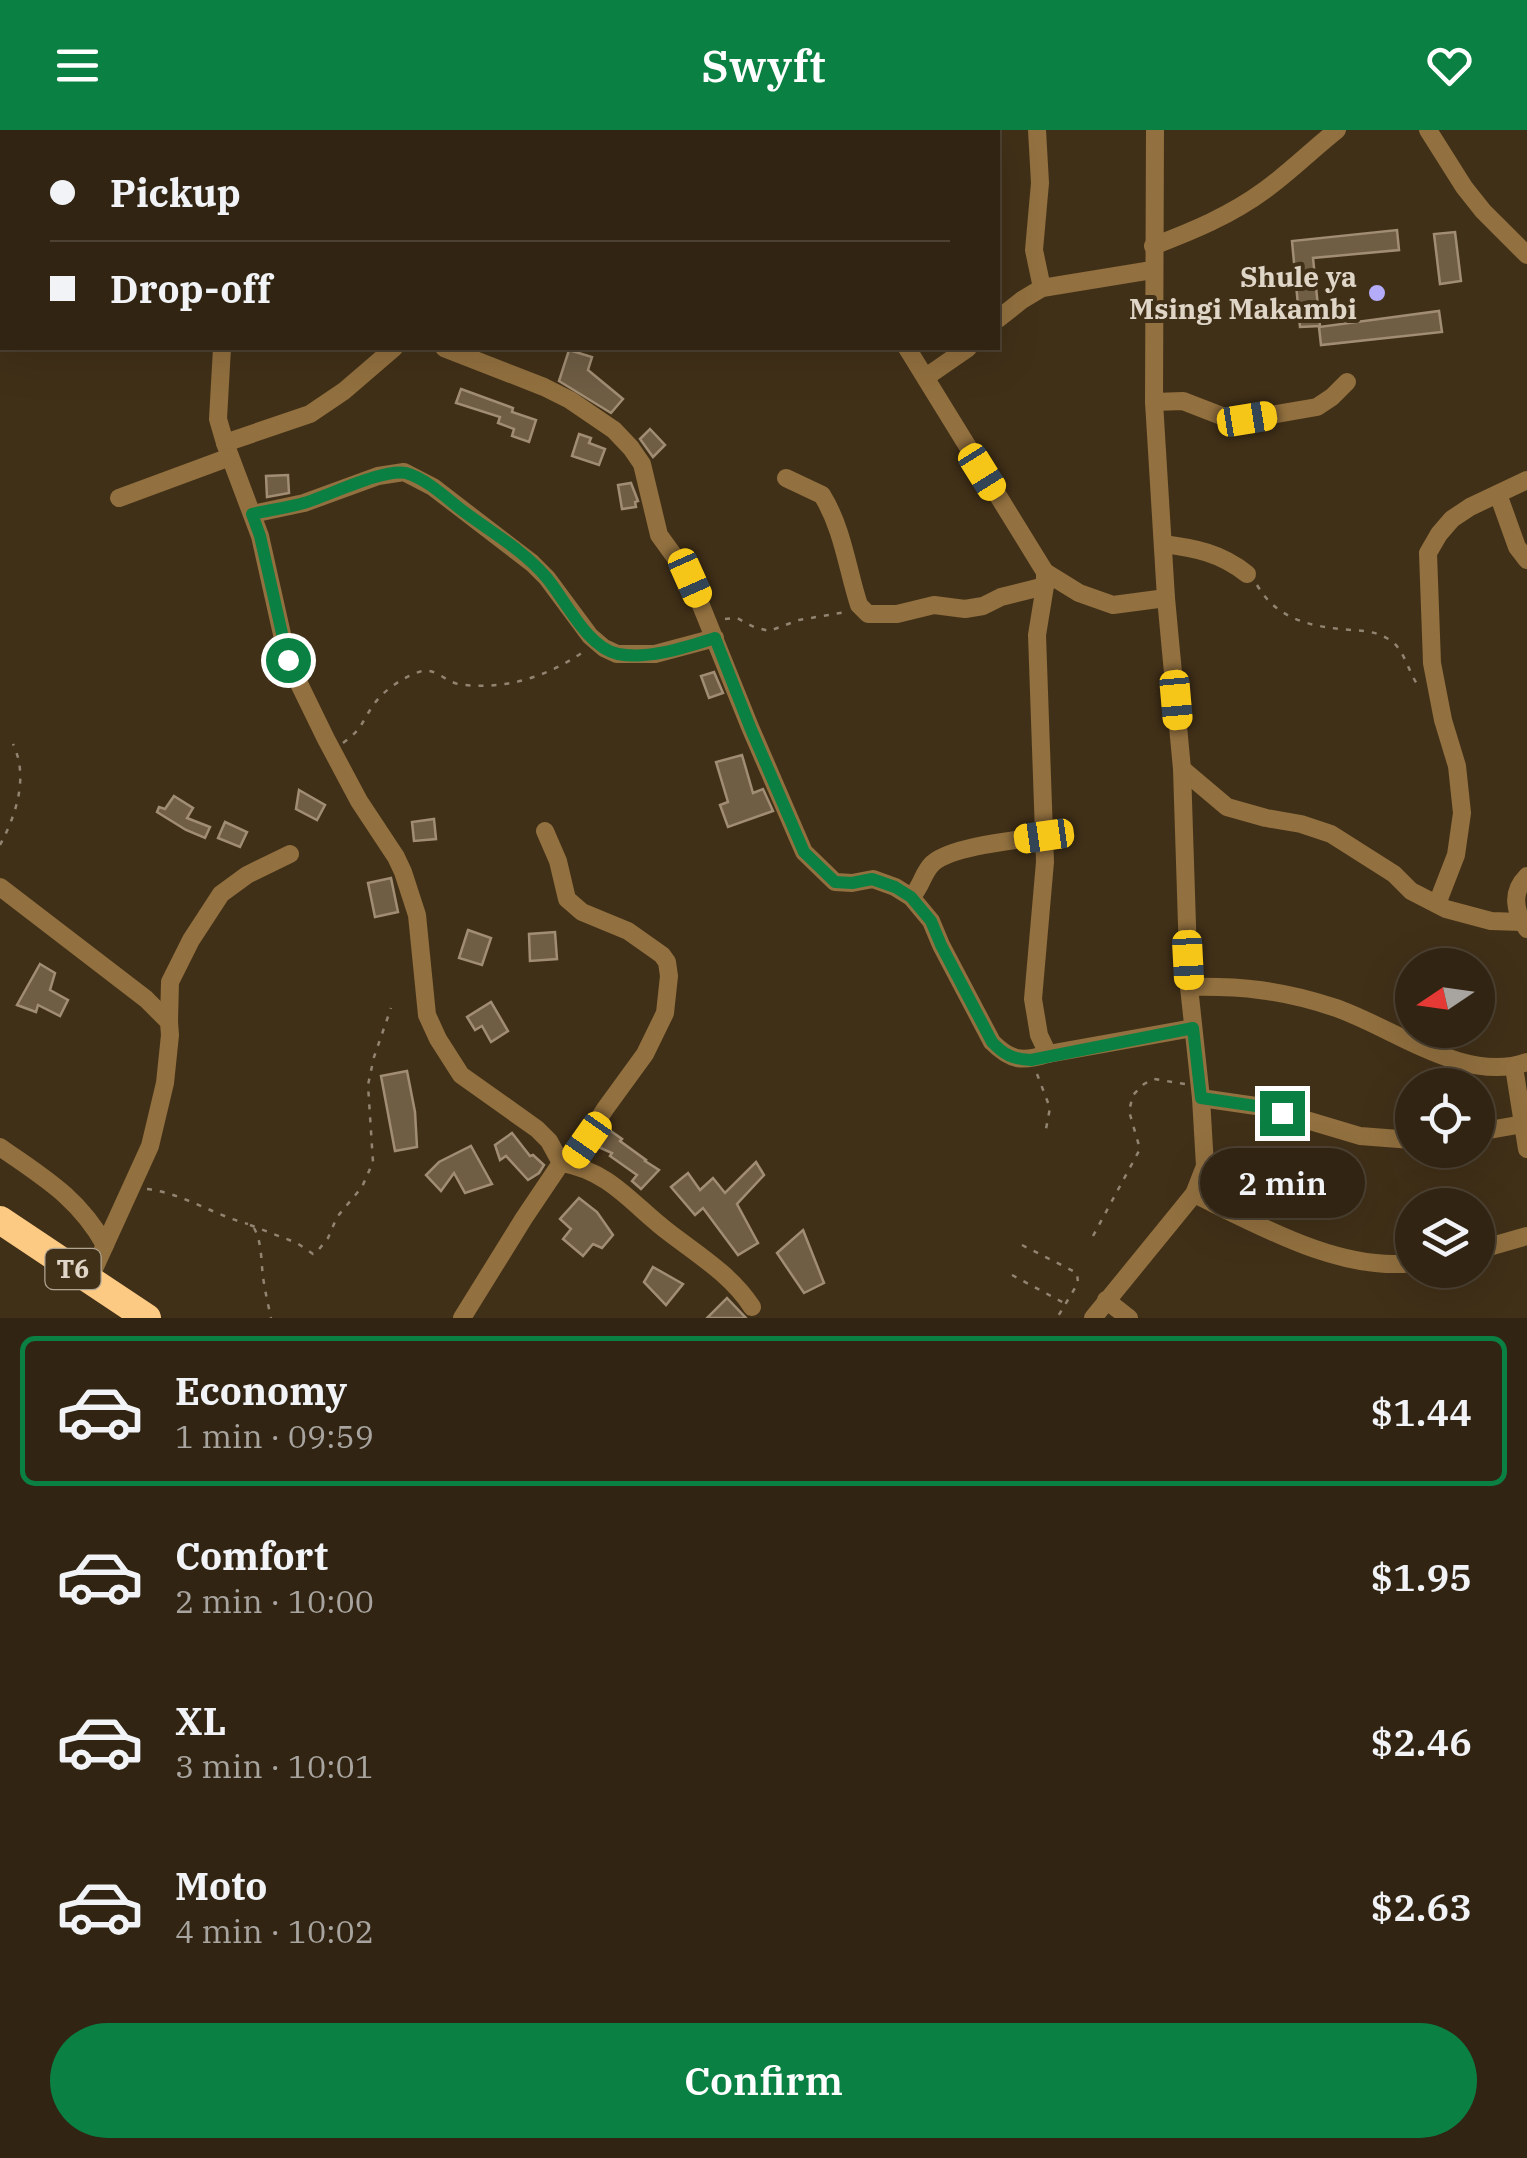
<!DOCTYPE html>
<html lang="en">
<head>
<meta charset="utf-8">
<style>
  :root { --surface:#312412; --page:#3d3020; --text:#f1f3f6; --muted:#a8a49f; --line:#4c4132; --accent:#0b8043 }
  body { margin:0; font-family:"IBM Plex Serif",serif; background:var(--page); color:var(--text); height:100vh; display:flex; flex-direction:column; font-size:38px; white-space:nowrap }
  * { box-sizing:border-box; margin:0 }
  p { font-size:32px; color:var(--muted) }
  .icon { flex:none; width:55px; height:55px; fill:none; stroke:currentColor; stroke-width:2; stroke-linecap:round; stroke-linejoin:round }
  .map { position:relative; height:1188px; overflow:hidden }
  .details { display:flex; flex-direction:column; background:var(--surface); flex:1 }
  .details>* { flex:none }
  .top-card { position:absolute; left:0px; top:0px; width:1000px; height:220px; box-shadow:0 10px 40px #0002,0 0 0 2px var(--line); display:grid; align-content:center; height:220px; padding:0 50px; background:var(--surface) }
  .needle { width:65px; rotate:257deg }
  .buttons { position:absolute; left:1395px; top:818px; display:grid; gap:20px }
  .buttons a { display:grid; place-items:center; width:100px; height:100px; border-radius:50%; background:var(--surface); box-shadow:0 10px 40px #0002,0 0 0 2px var(--line); font-size:50px }
  .end { position:absolute; width:45px; height:45px; margin:-22px; border:12px solid #0b8043; background:#fff; box-shadow:0 0 0 5px #fff }
  .from { border-radius:50% }
  .bubble { position:absolute; height:70px; border-radius:35px; background:var(--surface); box-shadow:0 10px 40px #0002,0 0 0 2px var(--line); font-size:32px; font-weight:600; line-height:70px; text-align:center }
  .car { position:absolute; width:30px; height:60px; margin:-30px -15px; border-radius:12px; box-shadow:0 0 8px 2px #0007; background:linear-gradient(#f5c518 24%,#345 0 40%,#f5c518 0 76%,#345 0 86%,#f5c518 0) }
  .top-card b { display:flex; align-items:center; gap:35px; height:95px; font-size:38px }
  .top-card b+b { border-top:2px solid var(--line) }
  .top-card i { width:25px; height:25px; background:var(--text) }
  ul { padding:18px 0 0; list-style:none }
  li { display:flex; align-items:center; gap:30px; height:150px; margin:0 20px 15px; padding:0 30px; border:5px solid transparent; border-radius:15px }
  li div { flex:1 }
  li b { display:block; font-size:38px }
  li em { font-style:normal; font-weight:600 }
  li.on { border-color:var(--accent) }
  li>.icon { width:90px; height:90px; stroke-width:1.5 }
  .primary-button { display:flex; gap:20px; margin-top:auto; padding:20px 50px }
  .primary-button a { flex:1; height:115px; border-radius:60px; background:var(--accent); color:#fff; font-size:40px; font-weight:600; line-height:115px; text-align:center }
  header { display:flex; justify-content:space-between; align-items:center; height:130px; padding:0 50px; background:var(--accent); color:#fff; font-size:45px; font-weight:600 }
  .map>svg:first-child { display:block }
</style>
</head>
<body>
<header><svg class="icon" aria-label="menu" viewBox="0 0 24 24"><path d="M4 6h16M4 12h16M4 18h16"/></svg>Swyft<svg class="icon" aria-label="heart" viewBox="0 0 24 24"><path d="M12 20l-8-8c-3-5 5-10 8-4 3-6 11-1 8 4z"/></svg></header>
<div class="map">
<svg width="1527" height="1188" viewBox="0 0 1527 1188">
  <rect width="100%" height="100%" fill="#413018"/>
  <g fill="#6f5d44" stroke="#a18d73" stroke-width="2.5">
    <polygon points="1397,100 1399,120 1313,128 1320,196 1300,197 1292,111"/>
    <polygon points="1455,102 1461,151 1440,154 1434,104"/>
    <polygon points="1439,181 1442,202 1321,215 1319,197"/>
    <polygon points="569,220 592,227 588,240 623,269 611,283 559,251"/>
    <polygon points="461,259 513,278 512,282 536,290 529,312 512,306 514,299 498,293 500,287 456,273"/>
    <polygon points="650,299 665,315 653,327 640,309"/>
    <polygon points="579,304 591,308 589,313 605,319 599,335 572,326"/>
    <polygon points="288,345 289,363 267,367 266,346"/>
    <polygon points="631,353 638,371 635,372 636,377 622,379 618,355"/>
    <polygon points="714,542 723,563 709,568 701,546"/>
    <polygon points="742,625 753,663 763,659 773,681 728,697 720,675 728,672 716,632"/>
    <polygon points="299,660 325,675 317,690 296,679"/>
    <polygon points="174,666 193,678 187,688 210,697 205,708 186,700 157,682 159,677 165,679"/>
    <polygon points="434,689 436,709 414,711 412,692"/>
    <polygon points="225,692 247,702 240,717 218,708"/>
    <polygon points="391,748 398,782 375,787 368,753"/>
    <polygon points="468,800 491,808 482,835 459,828"/>
    <polygon points="555,802 557,829 530,831 529,804"/>
    <polygon points="40,834 55,843 50,860 68,870 60,886 38,875 36,882 17,875"/>
    <polygon points="491,872 508,901 491,912 482,896 475,900 467,887"/>
    <polygon points="407,941 415,982 417,1017 395,1021 381,946"/>
    <polygon points="608,999 622,1009 620,1011 646,1030 645,1031 659,1040 641,1059 632,1051 637,1045 610,1026 612,1023 596,1016"/>
    <polygon points="512,1003 530,1026 533,1025 544,1035 539,1043 528,1050 506,1026 500,1030 495,1015"/>
    <polygon points="471,1016 492,1054 465,1063 454,1043 441,1061 426,1045 439,1032"/>
    <polygon points="756,1032 764,1045 737,1074 758,1113 738,1125 703,1078 695,1085 671,1057 688,1043 700,1060 713,1048 725,1063"/>
    <polygon points="579,1068 597,1082 613,1105 602,1118 593,1114 583,1126 563,1109 571,1099 560,1089"/>
    <polygon points="803,1100 824,1153 804,1163 777,1123"/>
    <polygon points="653,1137 683,1154 666,1175 644,1152"/>
    <polygon points="727,1168 746,1188 707,1188"/>
  </g>
  <g fill="none" stroke-linecap="round" stroke-linejoin="round">
    <g stroke="#918471" stroke-width="2.5" stroke-dasharray="5 8" stroke-linecap="butt">
      <path d="M1257,455C1278,491 1313,497 1352,500C1366,501 1378,502 1390,510C1405,520 1408,542 1419,557"/>
      <polyline points="725,489 737,488 754,497 769,501 799,490 846,482"/>
      <path d="M343,613C363,598 360,595 372,577C382,561 404,546 422,541C435,538 445,551 458,554C503,561 547,547 583,522"/>
      <path d="M0,715C16,685 29,647 13,614"/>
      <polyline points="1037,944 1050,978 1046,999"/>
      <path d="M147,1059C182,1063 214,1085 248,1094"/>
      <polyline points="250,1095 297,1113 313,1124 316,1123 328,1108 337,1087 362,1057 373,1032 368,955 374,927 391,878"/>
      <path d="M254,1098C262,1112 261,1131 263,1147C265,1161 268,1174 271,1188"/>
      <polyline points="1093,1106 1140,1019 1129,981 1133,965 1144,954 1154,949 1185,954"/>
      <polyline points="1022,1115 1077,1143 1078,1153 1057,1188"/>
      <polyline points="1012,1145 1064,1173"/>
    </g>
    <g stroke="#92703f" stroke-width="18">
      <polyline points="160,0 161,2"/>
      <polyline points="1037,0 1040,53 1034,120 1042,158"/>
      <polyline points="1428,0 1464,57 1483,81 1527,125"/>
      <polyline points="898,2 899,0"/>
      <path d="M1153,116C1193,101 1231,85 1265,60C1290,42 1313,19 1337,0"/>
      <polyline points="998,189 1022,170 1042,158 1152,140"/>
      <polyline points="222,218 218,289 225,313 260,406 288,531 326,609 359,671 396,727 403,742 417,785 427,885 438,909 461,945 537,999 549,1011 561,1033 524,1088 462,1188"/>
      <path d="M444,218L544,257L570,270L614,300L631,318L642,334L659,405L690,448L750,597L804,722L835,752L852,753L873,749L895,757L911,767L931,791L941,815L992,912C1011,931 1022,932 1048,924L1193,898"/>
      <polyline points="907,218 1045,442 1045,456 1037,505 1045,732 1033,869 1039,905 1048,924"/>
      <polyline points="926,247 968,218"/>
      <polyline points="1154,272 1183,271 1232,290 1247,289 1317,277 1332,267 1347,252"/>
      <polyline points="225,313 310,284 344,261 394,218"/>
      <path d="M786,348L822,365C843,399 847,438 859,475L868,484H897L934,475L965,479L983,476L1001,467L1045,456"/>
      <polyline points="1498,364 1517,417 1527,430"/>
      <polyline points="119,368 230,327"/>
      <polyline points="252,384 304,373 378,346 404,342 433,357 532,433 547,448 590,506 604,518 617,524 655,524 715,508"/>
      <path d="M1163,414C1195,418 1221,423 1247,444"/>
      <polyline points="1045,442 1079,463 1113,475 1166,468"/>
      <polyline points="1182,639 1227,677 1266,688 1301,694 1331,704 1394,744 1411,761 1446,779 1491,791 1522,792"/>
      <polyline points="545,701 558,731 567,769 582,782 628,801 662,825 667,832 669,846 665,883 645,924 605,979 570,1034"/>
      <polyline points="0,757 146,869 169,892 170,905 165,953 150,1016 89,1150"/>
      <path d="M911,767C922,757 922,743 933,733C953,716 1017,710 1044,706"/>
      <polyline points="1437,774 1456,725 1462,683 1457,636 1443,590 1432,533 1428,423 1439,404 1452,389 1470,377 1527,350"/>
      <path d="M1527,799C1514,781 1511,762 1527,746"/>
      <path d="M1189,857C1241,856 1282,860 1333,877C1390,895 1464,955 1527,932"/>
      <polyline points="169,892 170,852 191,810 221,764 247,745 290,724"/>
      <polyline points="1514,937 1527,1019"/>
      <polyline points="1201,968 1263,977 1360,1006 1412,1010"/>
      <polyline points="1478,1002 1523,994"/>
      <path d="M0,1017C44,1048 78,1067 105,1115"/>
      <path d="M562,1033C612,1042 633,1076 671,1104C700,1126 732,1146 752,1177"/>
      <path d="M1194,1064C1258,1095 1340,1142 1412,1133"/>
      <polyline points="1478,1120 1527,1106"/>
      <polyline points="1106,1170 1129,1188"/>
      <polyline points="1093,1188 1194,1064 1205,1036 1201,968 1189,857 1182,639 1166,468 1154,272 1155,0"/>
    </g>
    <polyline stroke="#fdca84" stroke-width="28" points="0,1090 147,1188"/>
  </g>
  <g fill="none" stroke-linecap="round" stroke-linejoin="round">
    <path stroke="#0b8043" stroke-width="12" d="M288,530L260,406L252,384C269,380 287,378 304,373C328,366 384,338 406,343C427,349 446,368 463,381C491,402 523,420 546,447C565,469 587,518 618,524C649,530 686,517 715,508L750,597L804,722L835,752L852,753L872,749L895,757L911,767L931,791L941,815L992,912C1004,925 1013,929 1031,930L1193,898L1201,968L1263,977L1282,983"/>
  </g>
  <circle fill="#b4acf9" stroke="#413018" stroke-width="4" cx="1377" cy="163" r="10"/>
  <g text-anchor="middle" stroke-width="8" stroke-linejoin="round" paint-order="stroke">
    <rect fill="#413018" stroke="#b0a493" stroke-width="2.5" x="45.5" y="1119" width="55" height="40" rx="8"/>
    <g font-size="25" font-weight="bold" fill="#e0d6c8">
      <text x="73" y="1148">T6</text>
    </g>
    <g font-size="28" font-weight="bold" fill="#e0d6c8" stroke="#413018" text-anchor="end">
      <text x="1357" y="157">Shule ya<tspan x="1357" dy="32">Msingi Makambi</tspan></text>
    </g>
  </g>
</svg>
<div class="buttons">
<a><svg class="needle" viewBox="-14 -14 28 28"><path d="M0-13l5 13h-10z" fill="#e53935"/><path d="M0 13l5-13h-10z" fill="#a8a49f"/></svg></a>
<a><svg class="icon" aria-label="locate" viewBox="0 0 24 24"><circle cx="12" cy="12" r="6"/><path d="M12 2v4M12 18v4M2 12h4M18 12h4"/></svg></a>
<a><svg class="icon" aria-label="layers" viewBox="0 0 24 24"><path d="M12 4l9 5-9 5-9-5zM3 14l9 5 9-5"/></svg></a>
</div>
<i class="end from" style="left:288px;top:530px"></i>
<i class="end" style="left:1282px;top:983px"></i>
<div class="bubble" style="left:1200px;top:1018px;width:165px">2 min</div>
<i class="car" style="left:1247px;top:289px;rotate:81deg"></i>
<i class="car" style="left:982px;top:342px;rotate:148deg"></i>
<i class="car" style="left:690px;top:448px;rotate:156deg"></i>
<i class="car" style="left:1176px;top:570px;rotate:175deg"></i>
<i class="car" style="left:1044px;top:706px;rotate:262deg"></i>
<i class="car" style="left:1188px;top:830px;rotate:177deg"></i>
<i class="car" style="left:587px;top:1010px;rotate:215deg"></i>
<div class="top-card">
<b><i class="from"></i>Pickup</b>
<b><i></i>Drop-off</b>
</div>
</div>
<section class="details">
<ul>
<li class="on"><svg class="icon" aria-label="car" viewBox="0 0 24 24"><path d="M5 17H2v-5l4-1 3-4h7l3 4 3 1v5h-3M9 17h6M6 11h13"/><circle cx="7" cy="17" r="2"/><circle cx="17" cy="17" r="2"/></svg><div><b>Economy</b><p>1 min · 09:59</p></div><em>$1.44</em></li>
<li><svg class="icon" aria-label="car" viewBox="0 0 24 24"><path d="M5 17H2v-5l4-1 3-4h7l3 4 3 1v5h-3M9 17h6M6 11h13"/><circle cx="7" cy="17" r="2"/><circle cx="17" cy="17" r="2"/></svg><div><b>Comfort</b><p>2 min · 10:00</p></div><em>$1.95</em></li>
<li><svg class="icon" aria-label="car" viewBox="0 0 24 24"><path d="M5 17H2v-5l4-1 3-4h7l3 4 3 1v5h-3M9 17h6M6 11h13"/><circle cx="7" cy="17" r="2"/><circle cx="17" cy="17" r="2"/></svg><div><b>XL</b><p>3 min · 10:01</p></div><em>$2.46</em></li>
<li><svg class="icon" aria-label="car" viewBox="0 0 24 24"><path d="M5 17H2v-5l4-1 3-4h7l3 4 3 1v5h-3M9 17h6M6 11h13"/><circle cx="7" cy="17" r="2"/><circle cx="17" cy="17" r="2"/></svg><div><b>Moto</b><p>4 min · 10:02</p></div><em>$2.63</em></li>
</ul>
<div class="primary-button"><a>Confirm</a></div>
</section>
</body>
</html>
